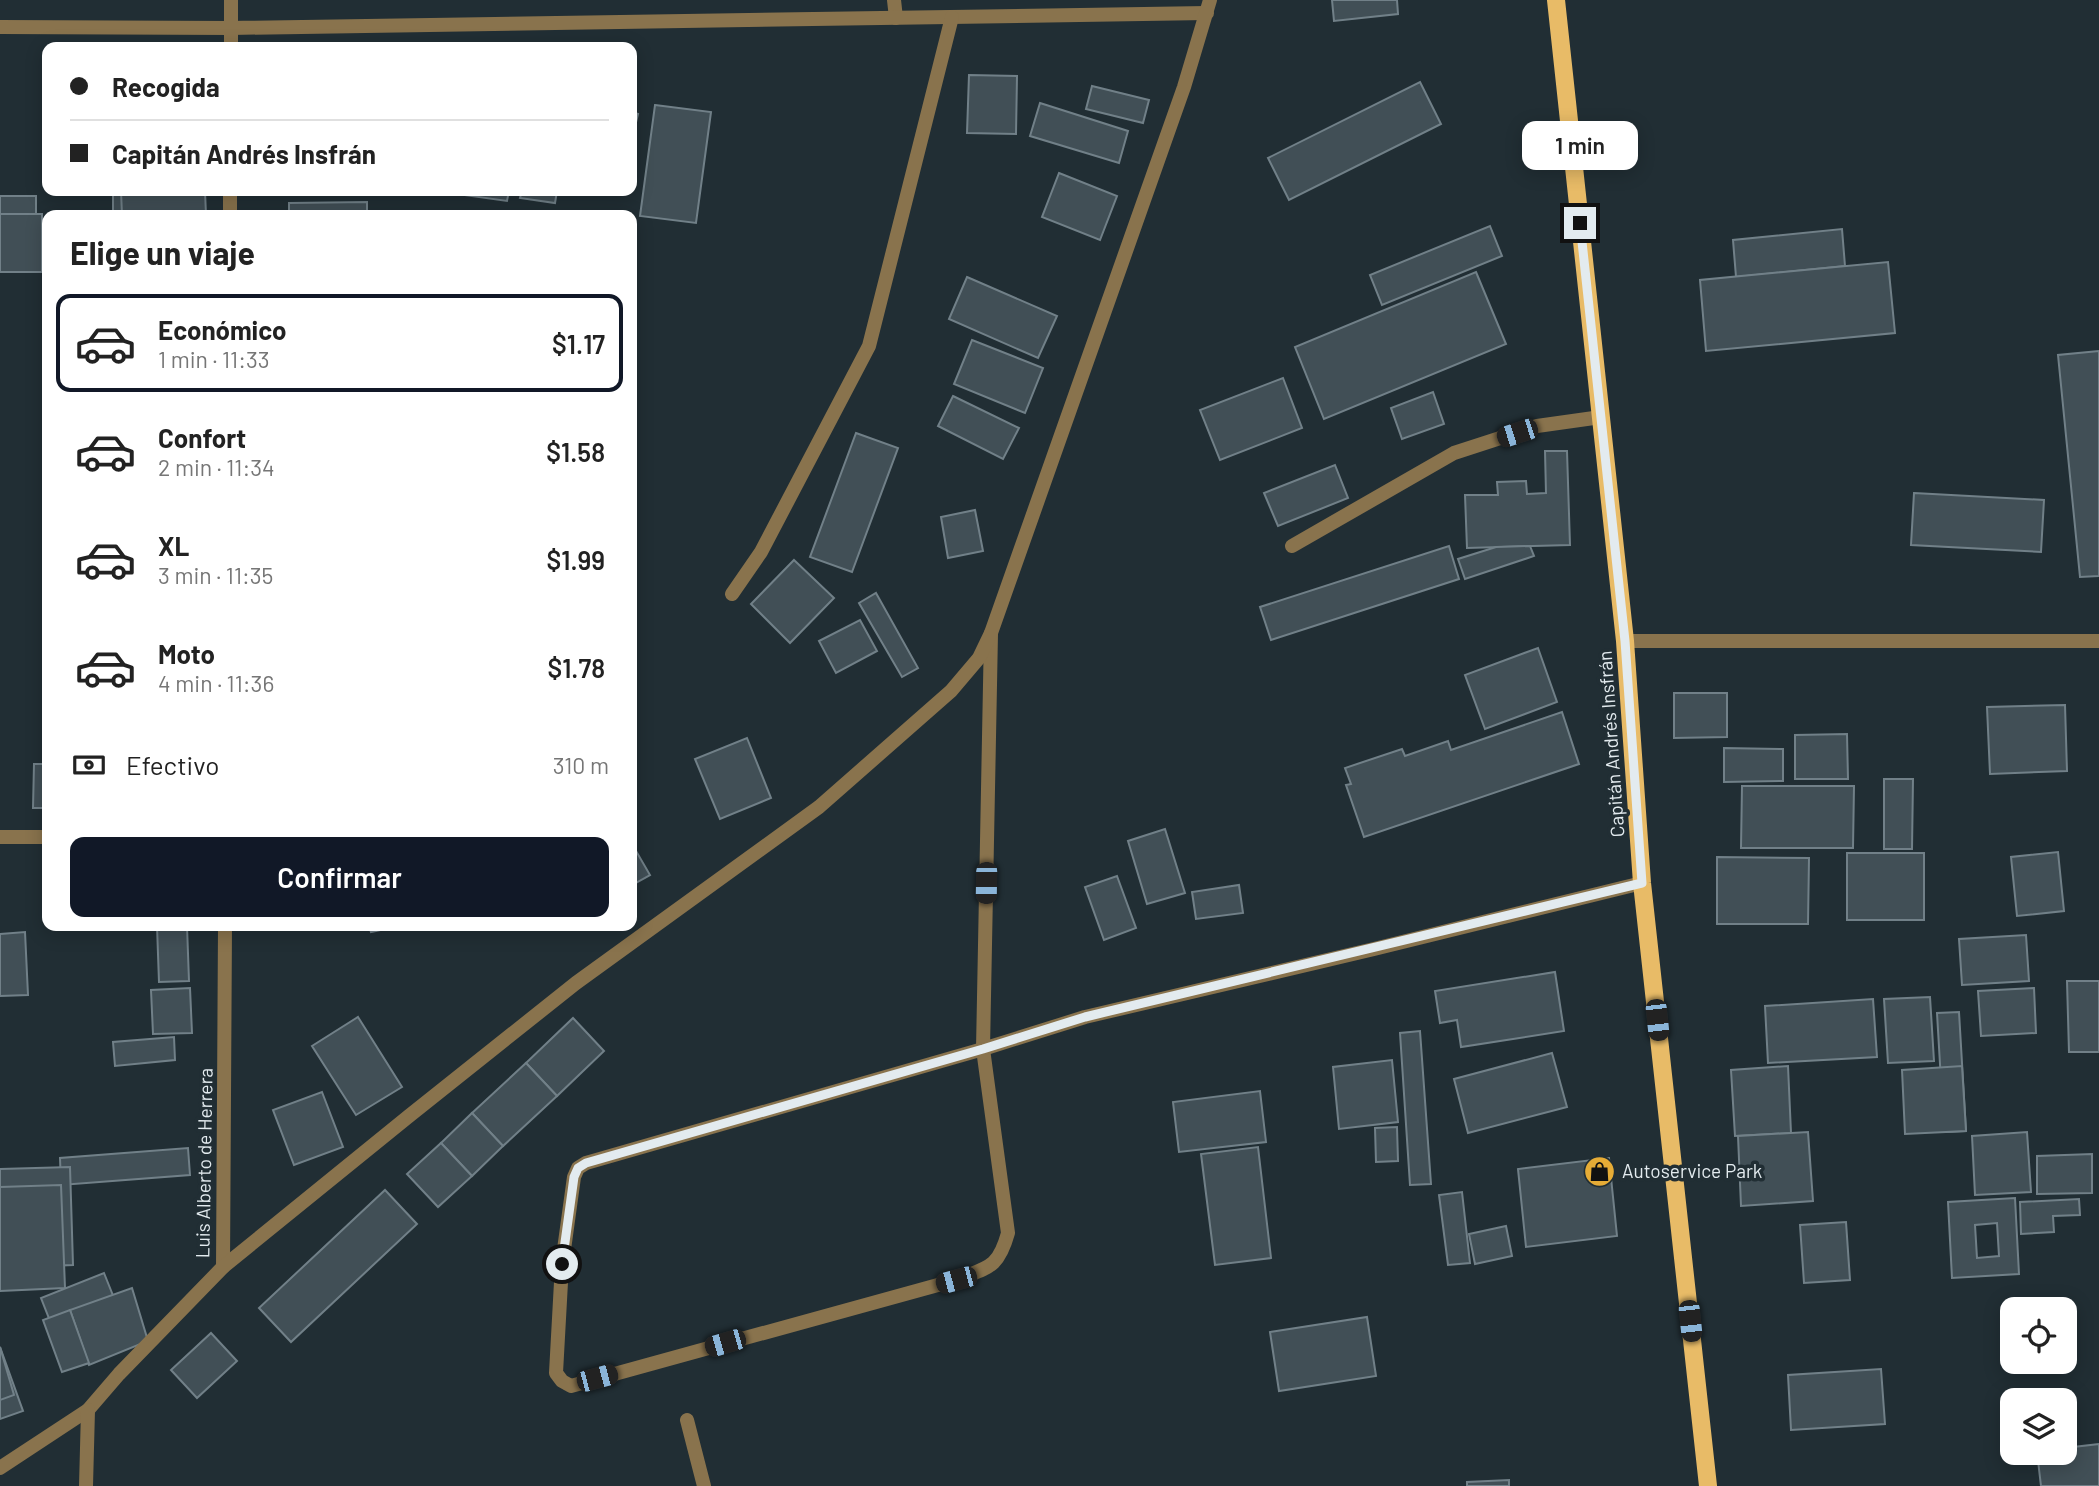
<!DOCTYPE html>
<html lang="es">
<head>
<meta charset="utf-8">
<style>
  :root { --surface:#fff; --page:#f6f6f6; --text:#222; --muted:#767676; --line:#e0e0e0; --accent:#111827 }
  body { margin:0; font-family:Barlow,sans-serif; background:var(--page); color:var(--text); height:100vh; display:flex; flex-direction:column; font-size:26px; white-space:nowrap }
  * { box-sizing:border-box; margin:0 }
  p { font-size:23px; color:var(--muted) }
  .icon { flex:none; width:38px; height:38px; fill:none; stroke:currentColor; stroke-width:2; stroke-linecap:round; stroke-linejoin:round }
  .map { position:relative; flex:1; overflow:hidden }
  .drawer { position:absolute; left:42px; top:210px; width:595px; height:721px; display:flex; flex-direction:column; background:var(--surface); border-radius:14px; box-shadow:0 4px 18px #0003 }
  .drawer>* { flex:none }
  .guide { position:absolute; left:42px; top:42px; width:595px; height:154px; border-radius:14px; box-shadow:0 4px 18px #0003; display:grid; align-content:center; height:154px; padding:0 28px; background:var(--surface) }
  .buttons { position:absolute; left:2000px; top:1297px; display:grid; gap:14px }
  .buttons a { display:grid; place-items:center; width:77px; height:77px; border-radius:14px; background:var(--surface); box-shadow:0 4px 18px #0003; font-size:35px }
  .end { position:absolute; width:32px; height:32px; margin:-16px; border:9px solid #e3ebef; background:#111; box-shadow:0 0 0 4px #111 }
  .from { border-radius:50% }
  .bubble { position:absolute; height:49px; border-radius:14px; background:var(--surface); box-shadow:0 4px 18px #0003; font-size:23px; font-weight:600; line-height:49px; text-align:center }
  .car { position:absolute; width:21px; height:42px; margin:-21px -10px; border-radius:9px; box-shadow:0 0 5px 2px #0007; background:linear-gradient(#222 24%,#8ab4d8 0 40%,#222 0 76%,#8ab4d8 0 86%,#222 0) }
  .guide b { display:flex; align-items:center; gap:24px; height:66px; font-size:26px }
  .guide b+b { border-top:2px solid var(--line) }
  .guide i { width:18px; height:18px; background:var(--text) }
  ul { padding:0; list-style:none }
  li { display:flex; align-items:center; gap:21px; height:98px; margin:0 14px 10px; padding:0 14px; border:4px solid transparent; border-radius:14px }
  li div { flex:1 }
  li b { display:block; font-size:26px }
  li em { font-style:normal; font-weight:600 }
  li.on { border-color:var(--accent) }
  li>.icon { width:63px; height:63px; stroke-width:1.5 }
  h2 { padding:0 28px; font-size:32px; line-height:84px }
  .pay { display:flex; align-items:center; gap:18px; height:77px; padding:0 28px; font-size:26px }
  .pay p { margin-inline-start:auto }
  .primary-button { display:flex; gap:14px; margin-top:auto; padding:14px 28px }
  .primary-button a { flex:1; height:80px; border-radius:14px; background:var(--accent); color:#fff; font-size:28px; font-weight:600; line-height:80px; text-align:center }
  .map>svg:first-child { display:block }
</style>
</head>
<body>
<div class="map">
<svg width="2099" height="1486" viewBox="0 0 2099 1486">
  <rect width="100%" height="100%" fill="#212e34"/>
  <g fill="#414f56" stroke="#718088" stroke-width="2" fill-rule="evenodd">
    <polygon points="1332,0 1397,0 1398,14 1334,21"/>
    <polygon points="969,75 1017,76 1016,134 967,133"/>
    <polygon points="1420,82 1441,124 1289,200 1268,158"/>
    <polygon points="1092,86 1149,100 1143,123 1086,109"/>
    <polygon points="1040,103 1128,131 1119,163 1030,136"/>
    <polygon points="655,105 711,112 696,223 640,216"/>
    <polygon points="632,112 638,114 632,139"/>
    <polygon points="1059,173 1117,196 1100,240 1042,217"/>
    <polygon points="113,191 176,191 176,212 113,214"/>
    <polygon points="121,191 205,191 206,215 122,215"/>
    <polygon points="465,191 509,191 507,201 464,195"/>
    <polygon points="522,191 557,191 555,203 520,198"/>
    <rect x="0" y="196" width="36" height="46"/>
    <polygon points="367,202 367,215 289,215 289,203"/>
    <rect x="0" y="214" width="42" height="58"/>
    <polygon points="1490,226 1502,256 1382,305 1370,275"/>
    <polygon points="1842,229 1845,266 1736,277 1733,240"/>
    <polygon points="1888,262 1895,333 1706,351 1700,280"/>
    <polygon points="1476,272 1506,344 1324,419 1295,347"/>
    <polygon points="967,277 1057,316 1038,358 949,319"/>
    <polygon points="972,340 1043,368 1025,413 954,384"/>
    <polygon points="2099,351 2099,576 2080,577 2058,355"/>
    <polygon points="1283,378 1302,428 1220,460 1200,410"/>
    <polygon points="1433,392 1444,424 1402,439 1391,408"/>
    <polygon points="953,396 1019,428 1003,459 938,426"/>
    <polygon points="856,433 898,448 852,572 810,557"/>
    <polygon points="1545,451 1567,451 1570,545 1467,548 1465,495 1498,495 1497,482 1526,481 1527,494 1546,493"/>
    <polygon points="1335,465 1348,498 1278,526 1264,493"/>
    <polygon points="1914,493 2044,500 2041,552 1911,545"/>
    <polygon points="975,510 983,551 948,558 941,517"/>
    <polygon points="1449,546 1459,579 1271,640 1260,607"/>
    <polygon points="1530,546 1534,556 1465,579 1458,559 1496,547"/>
    <polygon points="794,560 834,598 790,643 751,604"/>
    <polygon points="876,593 918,668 902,677 859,603"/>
    <polygon points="860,620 877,651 836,673 819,641"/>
    <polygon points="1538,648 1557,702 1485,729 1465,675"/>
    <polygon points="1674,693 1727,693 1727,737 1674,738"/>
    <polygon points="2065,705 2067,771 1990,774 1987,707"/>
    <polygon points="1562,712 1579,764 1364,837 1346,785 1351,784 1345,768 1402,749 1405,756 1448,741 1451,750"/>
    <polygon points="1847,734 1848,779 1795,779 1795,735"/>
    <polygon points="747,738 771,798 720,819 695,759"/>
    <polygon points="1724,748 1783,749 1783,781 1724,782"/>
    <polygon points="34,764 47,764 47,808 33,808"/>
    <polygon points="1884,779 1913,779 1912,849 1884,849"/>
    <polygon points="1742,786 1854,786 1853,848 1741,848"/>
    <polygon points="1165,829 1185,893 1147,904 1128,841"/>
    <polygon points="632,844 650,875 632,885"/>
    <polygon points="2058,852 2064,911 2017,916 2011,857"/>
    <rect x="1847" y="853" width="77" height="67"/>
    <polygon points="1717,857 1809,858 1808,924 1717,924"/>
    <polygon points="1117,876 1136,928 1104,940 1085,887"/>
    <polygon points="1239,885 1243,913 1196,919 1192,892"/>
    <polygon points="157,926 187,926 189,981 159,982"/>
    <polygon points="369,926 399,926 371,932"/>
    <polygon points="25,932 28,995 0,996 0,934"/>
    <polygon points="2026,935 2029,981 1962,985 1959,939"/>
    <polygon points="1555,972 1564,1031 1461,1047 1457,1020 1440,1023 1435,991"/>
    <polygon points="2067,981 2099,981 2099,1052 2069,1052"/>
    <polygon points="190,988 192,1033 153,1034 151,990"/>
    <polygon points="2034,988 2036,1033 1981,1036 1978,991"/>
    <polygon points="1930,997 1934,1061 1888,1063 1884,999"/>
    <polygon points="1873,999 1877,1057 1768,1063 1765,1006"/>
    <polygon points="1959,1012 1966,1131 1944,1132 1937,1013"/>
    <polygon points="358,1017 402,1087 356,1115 312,1046"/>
    <polygon points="573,1018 604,1051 557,1096 526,1063"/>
    <polygon points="1420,1031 1431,1184 1410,1185 1400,1033"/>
    <polygon points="174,1037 175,1060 115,1066 113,1042"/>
    <polygon points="1552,1053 1567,1107 1468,1133 1454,1079"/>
    <polygon points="1392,1060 1398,1122 1339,1129 1333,1067"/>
    <polygon points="526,1063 557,1096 503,1146 472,1113"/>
    <polygon points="1788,1066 1791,1133 1735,1136 1731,1070"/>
    <polygon points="1962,1066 1966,1131 1905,1134 1902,1070"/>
    <polygon points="1260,1091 1266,1142 1179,1152 1173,1102"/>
    <polygon points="322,1092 343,1147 294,1165 273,1110"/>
    <polygon points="472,1113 503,1146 472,1176 441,1143"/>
    <polygon points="1397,1127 1398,1161 1376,1162 1375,1128"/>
    <polygon points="1808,1132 1813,1201 1741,1206 1738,1136"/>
    <polygon points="2027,1132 2031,1192 1975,1195 1972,1136"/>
    <polygon points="441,1143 472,1176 438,1207 407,1174"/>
    <polygon points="1258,1147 1271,1258 1215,1265 1201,1154"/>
    <polygon points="188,1148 190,1175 61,1185 60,1158"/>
    <polygon points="2092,1154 2092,1193 2037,1194 2037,1156"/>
    <polygon points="1609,1158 1617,1236 1526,1247 1518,1169"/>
    <polygon points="70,1167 73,1265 0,1268 0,1169"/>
    <polygon points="61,1185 65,1288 0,1291 0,1187"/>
    <polygon points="385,1190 417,1224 291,1342 259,1308"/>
    <polygon points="1462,1192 1470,1263 1448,1265 1439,1195"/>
    <path d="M2015,1198L2019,1274L1952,1278L1948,1202ZM1997,1223L1999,1256L1977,1258L1975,1225Z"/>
    <polygon points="2079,1199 2080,1215 2053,1216 2054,1232 2021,1234 2020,1202"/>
    <polygon points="1846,1222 1850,1280 1804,1283 1800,1225"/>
    <polygon points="1506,1226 1512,1256 1475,1264 1469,1234"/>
    <polygon points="104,1273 126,1328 63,1354 41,1298"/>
    <polygon points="132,1288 148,1341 89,1365 70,1310"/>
    <polygon points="70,1310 89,1363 62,1372 43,1320"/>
    <polygon points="1367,1317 1376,1376 1279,1391 1270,1332"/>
    <polygon points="211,1333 237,1361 197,1398 171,1370"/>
    <polygon points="0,1347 23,1411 0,1419"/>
    <polygon points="0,1347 14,1395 0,1400"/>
    <polygon points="1881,1369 1885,1424 1791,1430 1788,1375"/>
    <polygon points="2099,1444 2099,1486 2041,1486 2037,1452 2065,1452 2065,1448"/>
    <polygon points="1509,1480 1509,1486 1467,1486 1467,1482"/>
  </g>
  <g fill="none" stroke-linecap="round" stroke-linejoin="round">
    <g stroke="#89734d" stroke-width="14">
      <polyline points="1292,546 1454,453 1537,426 1601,417"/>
      <polyline points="991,633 983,1049 1085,1017 1374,949 1642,883"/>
      <path d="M983,1049L1008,1233C998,1269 988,1267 956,1280L571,1386L562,1381L556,1373L562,1264L574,1177L578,1168L586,1163Z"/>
      <polyline points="687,1420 704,1486"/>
    </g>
    <g stroke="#89734d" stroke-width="14">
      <polyline points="894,0 896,18"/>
      <polyline points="0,27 231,28 1207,13"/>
      <polyline points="231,47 231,0"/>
      <polyline points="230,215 230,191"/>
      <polyline points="732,594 761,552 869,346 952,17"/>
      <polyline points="1625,641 2099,641"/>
      <polyline points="0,837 47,837"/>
      <polyline points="223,1267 225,926"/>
      <polyline points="0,1468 88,1410 119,1374 223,1267 409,1116 576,983 819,807 951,691 979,658 991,633 1184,87 1210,0"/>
      <polyline points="86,1486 88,1410"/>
    </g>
    <polyline stroke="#e8bb67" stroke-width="18" points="1556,0 1625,641 1642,883 1708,1486"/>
  </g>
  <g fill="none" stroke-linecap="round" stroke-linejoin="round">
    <polyline stroke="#e3ebef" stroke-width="9" points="562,1264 574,1177 578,1168 586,1163 983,1049 1085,1017 1642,883 1625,641 1580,223"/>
  </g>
  <defs>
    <symbol id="shop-disc" viewBox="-11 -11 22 22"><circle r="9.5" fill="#e6ac36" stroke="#212e34"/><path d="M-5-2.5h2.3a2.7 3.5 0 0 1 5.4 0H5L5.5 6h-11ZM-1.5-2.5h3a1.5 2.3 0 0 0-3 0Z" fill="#111"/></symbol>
  </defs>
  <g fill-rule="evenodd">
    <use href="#shop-disc" x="1582" y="1154" width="35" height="35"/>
  </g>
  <g text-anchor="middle" stroke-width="7" stroke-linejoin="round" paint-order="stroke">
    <g font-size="19" fill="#e3ebef" stroke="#212e34">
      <text transform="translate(1611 744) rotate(-94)" y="7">Capitán Andrés Insfrán</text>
      <text transform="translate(204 1163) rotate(-89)" y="7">Luis Alberto de Herrera</text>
    </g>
    <g font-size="19" fill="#e3ebef" stroke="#212e34" text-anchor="start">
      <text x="1622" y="1178">Autoservice Park</text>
    </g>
  </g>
</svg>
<div class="buttons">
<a><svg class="icon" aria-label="locate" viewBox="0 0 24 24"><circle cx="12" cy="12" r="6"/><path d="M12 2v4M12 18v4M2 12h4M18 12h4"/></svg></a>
<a><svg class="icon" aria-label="layers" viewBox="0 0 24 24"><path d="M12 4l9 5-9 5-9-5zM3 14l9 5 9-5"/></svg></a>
</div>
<i class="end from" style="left:562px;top:1264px"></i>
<i class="end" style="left:1580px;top:223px"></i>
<div class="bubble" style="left:1522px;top:121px;width:116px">1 min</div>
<i class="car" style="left:1517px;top:433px;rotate:252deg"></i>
<i class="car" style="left:986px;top:883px;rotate:181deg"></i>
<i class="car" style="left:1657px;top:1020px;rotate:174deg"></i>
<i class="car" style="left:956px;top:1280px;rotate:255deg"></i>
<i class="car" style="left:1690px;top:1321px;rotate:174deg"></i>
<i class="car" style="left:725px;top:1343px;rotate:254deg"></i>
<i class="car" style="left:597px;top:1378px;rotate:75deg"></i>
<div class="guide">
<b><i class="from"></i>Recogida</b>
<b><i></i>Capitán Andrés Insfrán</b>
</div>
<section class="drawer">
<h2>Elige un viaje</h2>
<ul>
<li class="on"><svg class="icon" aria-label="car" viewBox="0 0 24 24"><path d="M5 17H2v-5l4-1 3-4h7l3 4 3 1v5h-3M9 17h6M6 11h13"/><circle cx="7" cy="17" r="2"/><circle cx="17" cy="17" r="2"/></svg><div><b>Económico</b><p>1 min · 11:33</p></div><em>$1.17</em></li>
<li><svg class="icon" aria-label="car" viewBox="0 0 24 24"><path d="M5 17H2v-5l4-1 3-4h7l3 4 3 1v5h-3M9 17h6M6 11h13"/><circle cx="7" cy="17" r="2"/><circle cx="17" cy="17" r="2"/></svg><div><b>Confort</b><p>2 min · 11:34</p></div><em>$1.58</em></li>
<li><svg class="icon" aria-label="car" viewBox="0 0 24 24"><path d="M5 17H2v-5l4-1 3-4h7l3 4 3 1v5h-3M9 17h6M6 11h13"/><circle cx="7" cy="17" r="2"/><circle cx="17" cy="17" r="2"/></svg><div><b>XL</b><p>3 min · 11:35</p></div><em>$1.99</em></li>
<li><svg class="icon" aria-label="car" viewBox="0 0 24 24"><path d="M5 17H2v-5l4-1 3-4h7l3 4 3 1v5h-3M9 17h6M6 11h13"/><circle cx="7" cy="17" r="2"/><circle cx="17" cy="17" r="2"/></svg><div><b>Moto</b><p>4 min · 11:36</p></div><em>$1.78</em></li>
</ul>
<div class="pay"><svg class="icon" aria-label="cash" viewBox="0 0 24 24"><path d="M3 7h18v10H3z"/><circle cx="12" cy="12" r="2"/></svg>Efectivo<p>310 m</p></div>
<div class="primary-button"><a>Confirmar</a></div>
</section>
</div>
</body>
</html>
